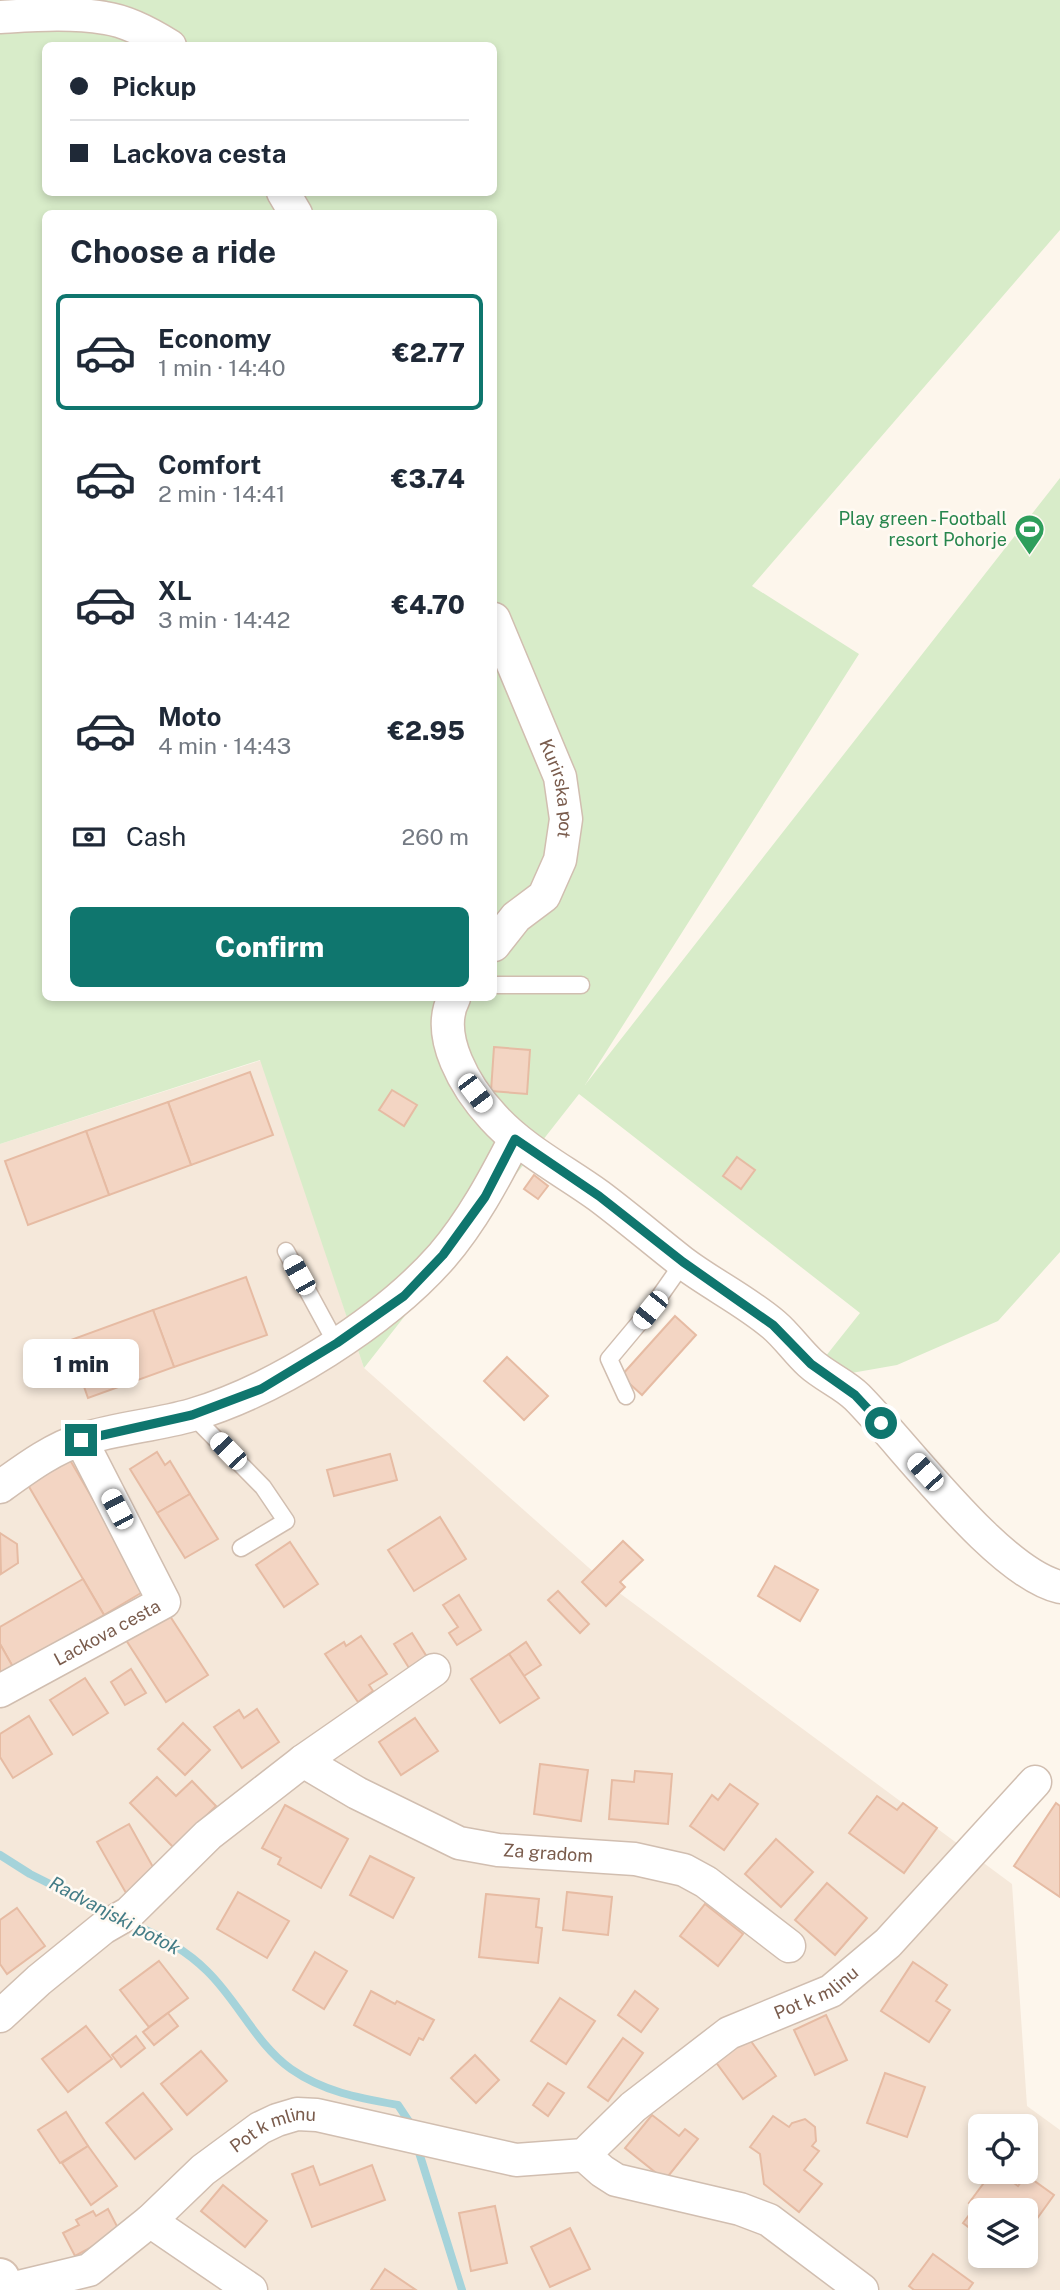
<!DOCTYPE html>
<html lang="en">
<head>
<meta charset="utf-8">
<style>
  :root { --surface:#fff; --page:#f6f6f7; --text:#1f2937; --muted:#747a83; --line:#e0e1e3; --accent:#0f766e }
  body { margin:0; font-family:"Public Sans",sans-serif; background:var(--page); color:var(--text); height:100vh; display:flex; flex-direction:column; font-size:26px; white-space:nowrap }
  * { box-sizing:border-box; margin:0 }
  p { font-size:23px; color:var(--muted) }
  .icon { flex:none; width:38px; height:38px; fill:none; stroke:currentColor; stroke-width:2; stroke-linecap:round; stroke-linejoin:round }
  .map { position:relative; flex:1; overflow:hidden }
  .drawer { position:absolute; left:42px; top:210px; width:455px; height:791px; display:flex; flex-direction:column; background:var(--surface); border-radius:10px; box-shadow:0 4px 10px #0003 }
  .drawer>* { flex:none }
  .banner { position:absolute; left:42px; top:42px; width:455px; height:154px; border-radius:10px; box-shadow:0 4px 10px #0003; display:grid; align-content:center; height:154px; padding:0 28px; background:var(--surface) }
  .tools { position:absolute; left:968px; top:2114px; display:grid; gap:14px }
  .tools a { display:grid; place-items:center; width:70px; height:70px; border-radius:10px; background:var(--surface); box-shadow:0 4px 10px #0003; font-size:35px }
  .end { position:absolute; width:32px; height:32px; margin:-16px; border:9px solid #0f766e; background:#fff; box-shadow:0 0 0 4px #fff }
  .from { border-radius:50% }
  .bubble { position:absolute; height:49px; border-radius:10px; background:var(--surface); box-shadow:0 4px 10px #0003; font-size:23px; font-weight:800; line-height:49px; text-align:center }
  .car { position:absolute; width:21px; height:42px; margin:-21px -10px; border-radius:9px; box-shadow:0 0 5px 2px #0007; background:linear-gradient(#fff 24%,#345 0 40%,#fff 0 76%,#345 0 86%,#fff 0) }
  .banner b { display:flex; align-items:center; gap:24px; height:66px; font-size:26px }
  .banner b+b { border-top:2px solid var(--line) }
  .banner i { width:18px; height:18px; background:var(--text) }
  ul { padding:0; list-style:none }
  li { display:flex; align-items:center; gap:21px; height:116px; margin:0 14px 10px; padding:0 14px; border:4px solid transparent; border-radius:10px }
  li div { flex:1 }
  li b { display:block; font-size:26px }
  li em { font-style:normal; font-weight:800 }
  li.selected { border-color:var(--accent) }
  li>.icon { width:63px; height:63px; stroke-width:1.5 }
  h2 { padding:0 28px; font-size:32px; line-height:84px }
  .pay { display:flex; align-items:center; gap:18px; height:77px; padding:0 28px; font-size:26px }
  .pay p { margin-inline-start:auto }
  .action { display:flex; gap:14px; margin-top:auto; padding:14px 28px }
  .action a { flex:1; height:80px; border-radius:10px; background:var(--accent); color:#fff; font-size:28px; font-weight:800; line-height:80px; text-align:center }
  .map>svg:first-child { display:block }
</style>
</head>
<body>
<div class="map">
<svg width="1060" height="2290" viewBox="0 0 1060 2290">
  <rect width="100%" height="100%" fill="#fdf6ec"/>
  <path fill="#f5e8da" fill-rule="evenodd" d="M262,1060L364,1368L606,1583L1012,1884L1027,2106L1060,2130V2290H0V1144ZM980,2126H1026V2172H980ZM980,2210H1026V2256H980Z"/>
  <path fill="#d8ecc9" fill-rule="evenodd" d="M0,0H1060V230L752,586L859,654L585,1085L1060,478V1252L998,1321L897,1365L806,1381L860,1313L579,1094L364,1368L260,1060L0,1144ZM46,46H494V192H46ZM46,214H494V998H46Z"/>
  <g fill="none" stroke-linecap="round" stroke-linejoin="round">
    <g stroke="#a5d3da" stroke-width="8">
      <polyline points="0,1855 30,1874 112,1915"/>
      <path d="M130,1923C159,1935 185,1949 207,1971C238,2001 256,2044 291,2069C324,2092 359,2098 398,2105L412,2126"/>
      <polyline points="417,2146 462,2290"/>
    </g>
  </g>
  <g fill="#f3d5c3" stroke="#e6bba3" stroke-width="2">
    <polygon points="494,1047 530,1050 527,1094 491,1091"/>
    <polygon points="250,1072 273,1135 191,1165 168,1102"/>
    <polygon points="392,1090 417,1105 404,1126 379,1110"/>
    <polygon points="168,1102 191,1165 109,1195 86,1131"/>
    <polygon points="86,1131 109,1195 28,1225 5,1161"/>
    <polygon points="737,1157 755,1170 741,1189 723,1176"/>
    <polygon points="534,1175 548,1186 538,1199 524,1189"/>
    <polygon points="246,1277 267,1335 174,1367 153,1310"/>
    <polygon points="153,1310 174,1367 88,1398 68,1341"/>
    <polygon points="675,1316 696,1335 642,1395 621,1376"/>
    <polygon points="507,1357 548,1396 524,1420 484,1381"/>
    <polygon points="157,1452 165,1465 170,1461 190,1494 157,1513 130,1469"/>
    <polygon points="390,1454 397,1480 334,1496 327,1470"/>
    <polygon points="70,1460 146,1590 104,1615 28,1485"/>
    <polygon points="190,1494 218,1539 185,1558 157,1513"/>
    <polygon points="440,1517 466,1559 414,1591 388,1550"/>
    <polygon points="0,1533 17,1544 18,1563 1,1574"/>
    <polygon points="623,1541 643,1560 620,1582 625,1587 606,1606 582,1582"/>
    <polygon points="290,1542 318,1584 284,1607 256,1565"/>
    <polygon points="775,1566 818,1590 800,1621 758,1596"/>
    <polygon points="83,1579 104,1615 13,1667 0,1644 0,1627"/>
    <polygon points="558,1591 589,1624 580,1633 548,1600"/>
    <polygon points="459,1595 481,1630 457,1645 449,1633 458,1627 443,1605"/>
    <polygon points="168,1613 208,1675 166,1702 126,1640"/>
    <polygon points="412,1633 427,1657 409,1668 394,1644"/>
    <polygon points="361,1636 387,1674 369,1685 373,1691 358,1702 325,1654 344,1642 346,1646"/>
    <polygon points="526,1642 541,1665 524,1676 509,1654"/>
    <polygon points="0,1644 13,1667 0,1674"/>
    <polygon points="509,1654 539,1698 500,1723 471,1679"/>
    <polygon points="131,1669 146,1693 125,1705 111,1682"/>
    <polygon points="85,1678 108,1713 73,1735 50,1700"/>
    <polygon points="257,1709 279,1742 242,1768 214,1727 239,1710 244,1718"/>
    <polygon points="29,1716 52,1754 13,1778 0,1757 0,1734"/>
    <polygon points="415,1718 438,1751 401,1775 379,1742"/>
    <polygon points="183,1723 210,1750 185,1775 158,1749"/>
    <polygon points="540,1764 588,1770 581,1821 534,1814"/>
    <polygon points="635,1771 672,1774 668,1824 609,1819 612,1780 634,1782"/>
    <polygon points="157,1777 176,1796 192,1781 216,1806 174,1848 130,1803"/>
    <polygon points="730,1784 758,1804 724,1850 690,1826 712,1795 718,1800"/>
    <polygon points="877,1796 897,1810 903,1803 937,1828 904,1873 849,1833"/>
    <polygon points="1056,1803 1060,1806 1060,1897 1014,1866"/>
    <polygon points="285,1805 348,1839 321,1888 278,1864 281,1858 262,1848"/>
    <polygon points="129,1824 158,1876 126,1893 97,1842"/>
    <polygon points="776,1839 813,1872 781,1907 745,1874"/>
    <polygon points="370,1856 414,1878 393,1918 350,1895"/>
    <polygon points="827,1883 867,1918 835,1955 795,1920"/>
    <polygon points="238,1892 289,1921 267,1958 217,1929"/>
    <polygon points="567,1892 612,1897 608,1935 563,1930"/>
    <polygon points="486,1894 539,1899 536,1927 542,1928 538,1963 479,1957"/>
    <polygon points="705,1904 743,1934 718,1966 680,1936"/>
    <polygon points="17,1908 45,1946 7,1974 0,1964 0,1920"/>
    <polygon points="315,1952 347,1971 324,2009 293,1990"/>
    <polygon points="159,1961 188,1998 149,2027 120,1990"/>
    <polygon points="913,1962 947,1985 936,2001 950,2010 929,2042 881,2011"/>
    <polygon points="371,1991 395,2004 397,2001 434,2020 423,2040 419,2038 410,2055 354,2025"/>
    <polygon points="635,1991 658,2009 641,2032 618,2015"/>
    <polygon points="560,1998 595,2021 566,2064 531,2041"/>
    <polygon points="168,2013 178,2026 154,2045 143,2032"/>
    <polygon points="826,2015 847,2060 815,2075 794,2030"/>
    <polygon points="86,2026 112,2059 68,2092 42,2059"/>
    <polygon points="136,2036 145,2048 121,2067 112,2055"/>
    <polygon points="748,2037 776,2076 743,2099 715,2061"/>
    <polygon points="623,2038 643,2053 608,2101 588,2087"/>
    <polygon points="201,2051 227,2081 187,2115 161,2084"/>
    <polygon points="475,2055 499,2080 476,2103 451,2078"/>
    <polygon points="885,2073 925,2087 907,2137 867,2123"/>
    <polygon points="548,2083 564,2093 548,2116 533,2105"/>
    <polygon points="143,2093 172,2129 135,2159 106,2123"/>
    <polygon points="66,2112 88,2146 60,2163 38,2130"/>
    <polygon points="652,2115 679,2136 685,2129 698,2139 665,2180 625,2148"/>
    <polygon points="773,2116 789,2127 792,2123 805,2119 815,2127 816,2141 812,2146 819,2151 804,2170 822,2184 799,2212 764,2184 760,2154 750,2147"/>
    <polygon points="88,2146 117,2186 91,2205 62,2163"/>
    <polygon points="372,2165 385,2200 312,2227 292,2174 313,2166 320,2185"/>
    <polygon points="992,2172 999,2172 1018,2186 1026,2175 1054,2195 1026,2234 1026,2210 980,2210 980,2236 963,2223 975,2207 969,2203"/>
    <polygon points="223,2185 267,2221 245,2247 201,2211"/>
    <polygon points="495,2206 507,2263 471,2271 459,2213"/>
    <polygon points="108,2209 120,2232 75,2256 63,2233 79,2225 76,2220 93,2211 96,2216"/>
    <polygon points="570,2228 590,2269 550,2287 531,2247"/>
    <polygon points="933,2254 973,2283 968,2290 914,2290 909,2286"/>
    <polygon points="385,2269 416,2290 371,2290"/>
  </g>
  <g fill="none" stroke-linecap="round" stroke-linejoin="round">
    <defs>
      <g id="lane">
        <polyline points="494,985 581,985"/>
        <polyline points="286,1251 336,1343"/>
        <polyline points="626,1396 609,1359 650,1310 683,1263"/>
        <polyline points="192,1415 263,1487 286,1521 241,1548"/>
      </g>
      <g id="street">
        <path d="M0,17C34,15 70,12 105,18C126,21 151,34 170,46"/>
        <polyline points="283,192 296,214"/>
        <path id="s1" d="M494,619L560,777L566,819L560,860L544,896L516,917L494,945"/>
        <path d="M454,998C434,1036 467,1089 493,1117C523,1150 563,1170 599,1196C627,1217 654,1240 682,1262C711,1284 746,1301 774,1325C787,1336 797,1351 810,1363C824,1376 844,1384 857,1397C905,1445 998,1573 1060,1587"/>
        <path d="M0,1487C25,1469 53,1448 83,1439C119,1428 157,1425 192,1415C276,1390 384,1322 442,1256C472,1221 494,1180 515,1139"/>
        <path id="s2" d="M0,1691L164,1602L81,1440"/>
        <path id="s3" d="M303,1761L357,1793L459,1843L498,1850L635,1859L684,1870L706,1882L789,1946"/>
        <polyline points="0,2016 39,1980 103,1928 129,1913 208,1835 303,1761 434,1670"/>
        <polyline points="584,2155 602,2171 616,2180 740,2209 769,2220 862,2290"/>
        <polyline points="150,2221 251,2290"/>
        <path id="s4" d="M6,2290L89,2270L150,2221L203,2170L260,2128L277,2120L297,2114L317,2115L516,2160L584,2155L633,2107L729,2033L831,1991L888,1943L1035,1782"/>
      </g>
      <polyline id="secondary" points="0,2278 3,2290"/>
    </defs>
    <use href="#lane" stroke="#d1beb0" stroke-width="19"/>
    <use href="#street" stroke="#d1beb0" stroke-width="35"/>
    <use href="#secondary" stroke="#d6c0b0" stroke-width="42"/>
    <use href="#lane" stroke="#fff" stroke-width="16"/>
    <use href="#street" stroke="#fff" stroke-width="32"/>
    <use href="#secondary" stroke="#fff" stroke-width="38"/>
  </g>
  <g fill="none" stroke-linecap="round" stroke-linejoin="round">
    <polyline stroke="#0f766e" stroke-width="9" points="81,1440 192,1415 261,1389 337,1343 404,1296 443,1255 485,1197 515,1139 599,1196 683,1262 773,1325 811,1364 855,1395 881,1423"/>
  </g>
  <defs>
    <symbol id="stadium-pin" viewBox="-11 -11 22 30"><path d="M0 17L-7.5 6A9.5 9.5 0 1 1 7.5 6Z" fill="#2e9e5b" stroke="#fffaf3"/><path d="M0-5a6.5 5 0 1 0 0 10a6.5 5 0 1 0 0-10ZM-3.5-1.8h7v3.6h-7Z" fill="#fff"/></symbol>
  </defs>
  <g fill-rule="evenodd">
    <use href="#stadium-pin" x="1012" y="512" width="35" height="47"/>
  </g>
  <g text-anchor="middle" stroke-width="5" stroke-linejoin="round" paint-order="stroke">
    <g font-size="18" fill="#27864d" stroke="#fffaf3" text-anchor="end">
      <text x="1007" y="525">Play green - Football<tspan x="1007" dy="21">resort Pohorje</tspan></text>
    </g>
    <g font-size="18" fill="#7a5c4d" stroke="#fffaf3">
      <text dy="6" stroke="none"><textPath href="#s1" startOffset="182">Kurirska pot</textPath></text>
      <text dy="6" stroke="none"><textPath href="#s2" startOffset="122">Lackova cesta</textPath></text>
      <text dy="6" stroke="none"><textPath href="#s3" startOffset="266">Za gradom</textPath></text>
      <text dy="6" stroke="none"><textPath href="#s4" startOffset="926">Pot k mlinu</textPath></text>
      <text dy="6" stroke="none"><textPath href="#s4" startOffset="320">Pot k mlinu</textPath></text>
    </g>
    <g font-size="19" font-style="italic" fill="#437c86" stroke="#fffaf3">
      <text transform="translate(115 1915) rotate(28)" y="7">Radvanjski potok</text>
    </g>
  </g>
</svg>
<div class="tools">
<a><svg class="icon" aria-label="locate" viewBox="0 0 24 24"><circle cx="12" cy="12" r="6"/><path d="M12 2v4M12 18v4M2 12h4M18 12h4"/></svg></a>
<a><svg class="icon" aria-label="layers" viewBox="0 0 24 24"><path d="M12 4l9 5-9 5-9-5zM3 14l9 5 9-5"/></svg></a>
</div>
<i class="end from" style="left:881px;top:1423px"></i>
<i class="end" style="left:81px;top:1440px"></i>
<div class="bubble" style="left:23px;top:1339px;width:116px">1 min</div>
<i class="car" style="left:475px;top:1093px;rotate:143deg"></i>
<i class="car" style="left:299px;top:1275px;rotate:331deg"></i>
<i class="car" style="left:650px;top:1310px;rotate:219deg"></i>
<i class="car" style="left:228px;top:1451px;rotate:316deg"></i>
<i class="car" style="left:925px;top:1472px;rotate:318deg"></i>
<i class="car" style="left:117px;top:1509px;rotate:332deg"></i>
<div class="banner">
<b><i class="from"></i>Pickup</b>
<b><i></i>Lackova cesta</b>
</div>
<section class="drawer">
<h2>Choose a ride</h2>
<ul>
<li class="selected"><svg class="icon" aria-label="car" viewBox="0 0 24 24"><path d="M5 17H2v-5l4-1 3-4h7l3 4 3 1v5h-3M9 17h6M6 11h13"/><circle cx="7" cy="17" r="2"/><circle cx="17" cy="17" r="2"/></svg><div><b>Economy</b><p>1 min · 14:40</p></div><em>€2.77</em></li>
<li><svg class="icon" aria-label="car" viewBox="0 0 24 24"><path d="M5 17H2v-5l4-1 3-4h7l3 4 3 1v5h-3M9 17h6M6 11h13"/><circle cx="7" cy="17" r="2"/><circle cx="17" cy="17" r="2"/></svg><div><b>Comfort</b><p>2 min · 14:41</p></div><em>€3.74</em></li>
<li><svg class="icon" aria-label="car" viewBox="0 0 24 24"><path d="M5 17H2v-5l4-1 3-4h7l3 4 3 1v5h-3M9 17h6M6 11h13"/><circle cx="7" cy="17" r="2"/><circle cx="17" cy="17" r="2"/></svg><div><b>XL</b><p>3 min · 14:42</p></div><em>€4.70</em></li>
<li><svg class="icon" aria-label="car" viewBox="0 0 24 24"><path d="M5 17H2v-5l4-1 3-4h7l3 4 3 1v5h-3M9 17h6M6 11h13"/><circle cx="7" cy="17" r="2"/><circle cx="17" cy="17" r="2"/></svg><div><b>Moto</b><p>4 min · 14:43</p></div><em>€2.95</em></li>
</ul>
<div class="pay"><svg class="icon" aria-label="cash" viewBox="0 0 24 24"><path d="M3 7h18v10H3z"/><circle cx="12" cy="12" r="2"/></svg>Cash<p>260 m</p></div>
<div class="action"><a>Confirm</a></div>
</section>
</div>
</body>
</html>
